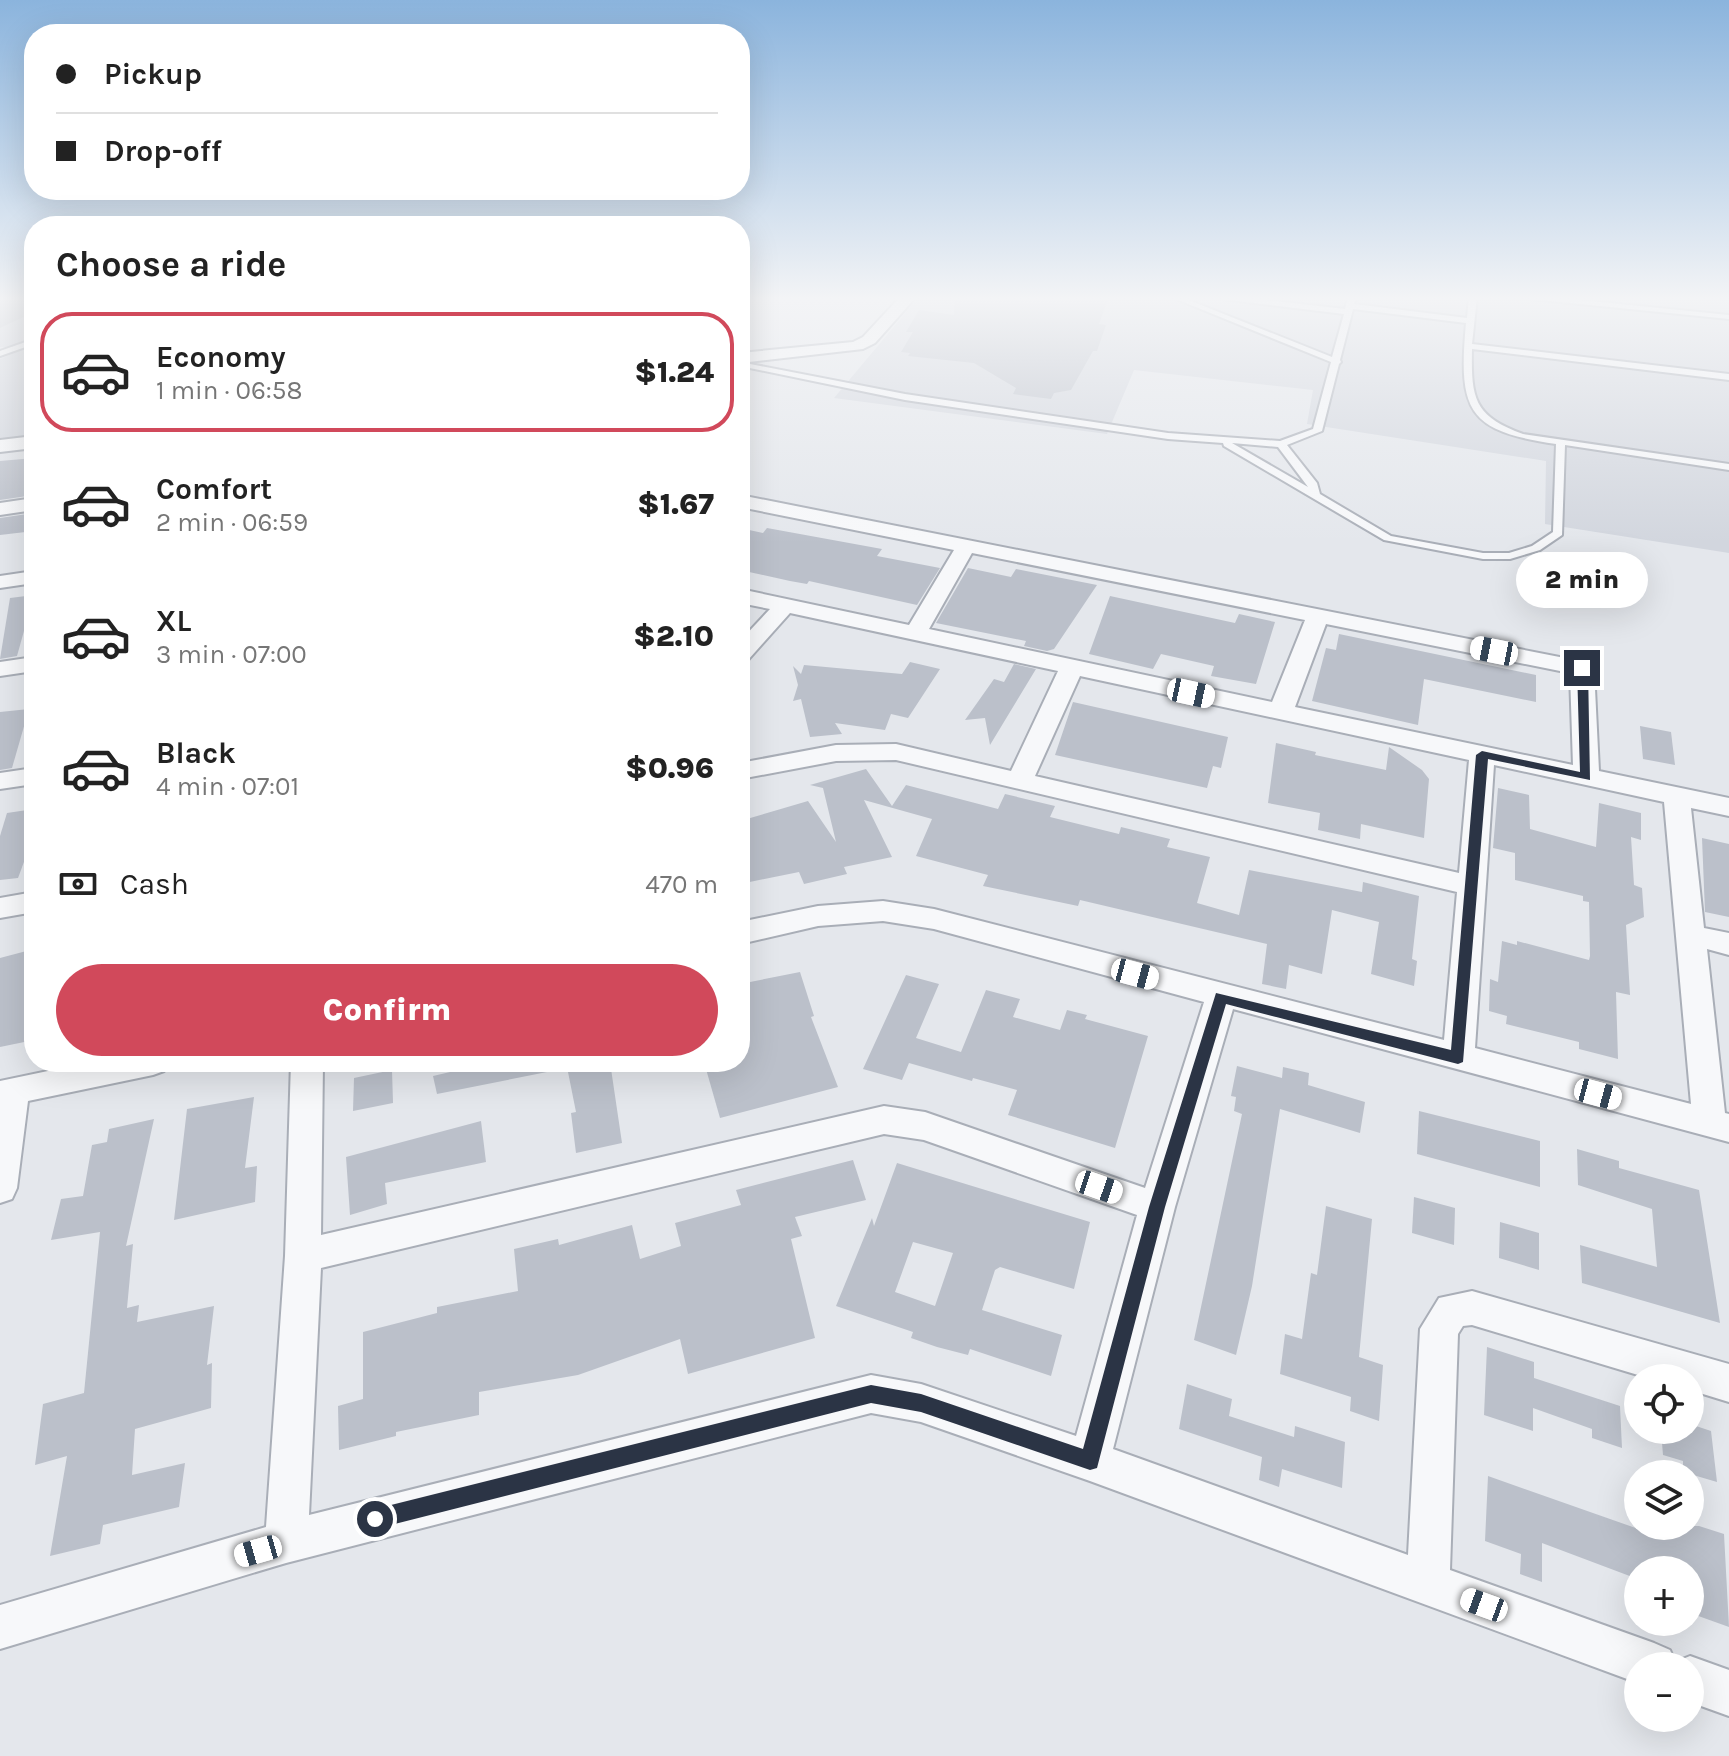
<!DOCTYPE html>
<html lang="en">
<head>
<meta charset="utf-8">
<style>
  :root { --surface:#fff; --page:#f2f2f2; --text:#222; --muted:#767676; --line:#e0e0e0; --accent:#d1495b }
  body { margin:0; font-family:Karla,sans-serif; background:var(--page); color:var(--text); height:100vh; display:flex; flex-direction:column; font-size:30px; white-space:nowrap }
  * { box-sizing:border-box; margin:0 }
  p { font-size:26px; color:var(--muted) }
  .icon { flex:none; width:44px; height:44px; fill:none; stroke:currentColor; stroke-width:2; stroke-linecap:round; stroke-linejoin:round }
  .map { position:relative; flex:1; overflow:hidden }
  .side { position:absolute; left:24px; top:216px; width:726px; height:856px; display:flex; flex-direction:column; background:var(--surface); border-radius:32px; box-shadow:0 8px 32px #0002 }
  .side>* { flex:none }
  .guide { position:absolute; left:24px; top:24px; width:726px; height:176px; border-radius:32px; box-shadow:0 8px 32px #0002; display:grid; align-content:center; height:176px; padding:0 32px; background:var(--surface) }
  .controls { position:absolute; left:1624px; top:1364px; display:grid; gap:16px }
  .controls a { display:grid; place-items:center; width:80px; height:80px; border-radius:50%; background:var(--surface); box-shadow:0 8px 32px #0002; font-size:40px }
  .end { position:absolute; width:36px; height:36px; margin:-18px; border:10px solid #2b3445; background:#fff; box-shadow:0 0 0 4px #fff }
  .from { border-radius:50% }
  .bubble { position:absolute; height:56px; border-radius:28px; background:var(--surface); box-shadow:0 8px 32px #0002; font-size:26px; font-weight:800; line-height:56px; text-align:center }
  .car { position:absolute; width:24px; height:48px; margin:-24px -12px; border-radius:10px; box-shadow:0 0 6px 2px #0007; background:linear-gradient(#fff 24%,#345 0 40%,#fff 0 76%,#345 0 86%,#fff 0) }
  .guide b { display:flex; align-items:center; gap:28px; height:76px; font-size:30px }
  .guide b+b { border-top:2px solid var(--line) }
  .guide i { width:20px; height:20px; background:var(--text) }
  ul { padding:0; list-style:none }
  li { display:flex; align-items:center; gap:24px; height:120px; margin:0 16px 12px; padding:0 16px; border:4px solid transparent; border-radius:32px }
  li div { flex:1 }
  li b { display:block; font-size:30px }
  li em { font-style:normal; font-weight:800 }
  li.current { border-color:var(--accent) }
  li>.icon { width:72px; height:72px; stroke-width:1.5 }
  h2 { padding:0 32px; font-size:36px; line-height:96px }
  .pay { display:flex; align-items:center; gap:20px; height:88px; padding:0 32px; font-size:30px }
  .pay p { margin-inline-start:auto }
  .primary-button { display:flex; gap:16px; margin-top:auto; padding:16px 32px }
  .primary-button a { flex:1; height:92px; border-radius:48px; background:var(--accent); color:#fff; font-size:32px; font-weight:800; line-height:92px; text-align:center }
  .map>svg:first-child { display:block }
</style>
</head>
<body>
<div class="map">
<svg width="1729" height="1756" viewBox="0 0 1729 1756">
  <rect width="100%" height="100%" fill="#e4e7ec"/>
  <g fill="#d2d6de">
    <polygon points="0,297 34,297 34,446 0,450 0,359 26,348 0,347"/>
    <polygon points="919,297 1729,297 1729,553 1545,524 1546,461 1307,424 1313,390 1134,370 1107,434 834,398"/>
  </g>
  <g fill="#bbc0ca" fill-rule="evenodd">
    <polygon points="0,297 34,297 34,312 0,328"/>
    <polygon points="955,297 1108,299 1099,324 1106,325 1097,351 1093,351 1071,390 1054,393 1051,399 1013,394 1016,388 974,363 908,356 910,353 901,352 913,332 906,332 919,310 954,315"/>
    <polygon points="34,458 34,495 0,500 0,461"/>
    <polygon points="34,513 34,531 0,535 0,518"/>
    <polygon points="740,528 763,533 767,528 882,549 877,556 940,568 917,605 809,581 807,584 790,581 740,570"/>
    <polygon points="968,568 1011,577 1016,569 1097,585 1054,649 1047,651 1024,646 1026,641 936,623"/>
    <polygon points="34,595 17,656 0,659 10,598"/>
    <polygon points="1110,596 1235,623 1239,614 1275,622 1256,684 1211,676 1214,666 1161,654 1153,669 1089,654"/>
    <polygon points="1339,634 1536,675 1536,702 1424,679 1418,725 1312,701 1326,648 1336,650"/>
    <polygon points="910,662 940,669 908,718 891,714 885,730 835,723 842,734 810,737 801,699 793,701 798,685 793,666 801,674 804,665 902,674"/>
    <polygon points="1014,664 1036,669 990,745 985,718 965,720 994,679 1004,682"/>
    <polygon points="1073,702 1228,737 1221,768 1213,766 1207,788 1055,755"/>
    <polygon points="29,709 12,768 0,770 0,712"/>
    <polygon points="1640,726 1671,732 1675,765 1643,759"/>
    <polygon points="1276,743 1316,752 1315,755 1386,770 1389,747 1422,770 1429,779 1424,838 1361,824 1360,839 1318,830 1320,813 1268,803"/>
    <polygon points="866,769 892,806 906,785 998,809 1005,794 1055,806 1050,817 1119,834 1121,827 1170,839 1167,847 1210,857 1197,903 1239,915 1249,870 1362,892 1363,882 1419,896 1412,959 1417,961 1414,986 1371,974 1379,922 1332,910 1322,974 1289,965 1286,989 1262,984 1267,944 1080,900 1078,906 983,886 988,875 916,856 932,819 864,800 892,857 844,867 847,874 804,884 799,872 740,884 740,821 808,801 836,842 823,788 810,785"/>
    <polygon points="1498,788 1529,795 1530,829 1596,847 1599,803 1641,813 1641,840 1631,837 1634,885 1642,888 1644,917 1626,925 1630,995 1616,992 1618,1059 1579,1049 1579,1042 1506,1024 1507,1016 1489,1011 1490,979 1498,982 1502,941 1517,945 1517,941 1589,960 1590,956 1589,902 1583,901 1583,896 1515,880 1515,853 1493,848"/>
    <polygon points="34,809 34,835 18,878 0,880 0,836 7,813"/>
    <polygon points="1702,838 1729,844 1729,917 1705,912"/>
    <polygon points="34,949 34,1040 0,1047 0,958"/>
    <polygon points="800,972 814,1016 811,1017 838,1087 720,1118 704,1062 740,1062 740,984"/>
    <polygon points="906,975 939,984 916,1038 961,1052 986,990 1020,999 1013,1017 1060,1030 1067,1010 1087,1015 1085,1019 1148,1036 1115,1148 1008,1115 1017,1090 973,1078 972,1081 909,1063 902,1080 863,1069"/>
    <polygon points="493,1062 546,1062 547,1072 437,1094 433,1076"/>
    <polygon points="566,1062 610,1062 622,1143 576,1153 571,1113 576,1112"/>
    <polygon points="1237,1066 1282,1078 1283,1067 1309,1073 1308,1085 1365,1102 1360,1133 1280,1109 1252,1286 1236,1355 1194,1340 1242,1114 1234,1111 1236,1097 1231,1096"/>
    <polygon points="392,1070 393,1103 353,1111 354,1078"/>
    <polygon points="254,1097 245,1168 257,1166 255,1202 174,1220 187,1109"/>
    <polygon points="1419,1111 1540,1141 1540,1187 1417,1154"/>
    <polygon points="154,1119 126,1246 133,1244 127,1308 139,1305 137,1322 214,1306 207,1365 212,1363 211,1408 135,1429 132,1475 185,1463 179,1507 103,1525 100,1544 50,1556 67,1456 35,1465 43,1404 84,1393 100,1232 51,1240 61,1199 83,1196 92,1145 107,1142 109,1129"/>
    <polygon points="481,1121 486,1162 385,1183 387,1204 350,1215 346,1157"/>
    <polygon points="1577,1149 1619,1161 1619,1168 1699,1190 1720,1323 1582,1283 1580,1245 1657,1267 1652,1209 1578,1185"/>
    <polygon points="853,1160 866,1200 795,1217 802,1236 791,1239 815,1338 688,1374 680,1339 578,1375 479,1392 479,1415 396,1432 396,1436 339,1450 338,1406 363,1399 363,1332 437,1313 437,1307 518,1291 514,1249 558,1239 559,1245 632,1225 640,1259 681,1246 675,1223 741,1205 736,1190"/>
    <path d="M897,1163L1090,1222L1074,1289L1000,1267L995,1270L982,1310L1062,1335L1051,1376L970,1349L968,1355L937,1347L911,1338L913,1332L836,1306L872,1218L874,1226ZM913,1242L953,1253L935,1306L895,1292Z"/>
    <polygon points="1414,1197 1455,1208 1454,1245 1412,1233"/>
    <polygon points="1326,1206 1372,1219 1359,1357 1383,1365 1379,1421 1350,1411 1351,1397 1280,1374 1285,1334 1302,1339 1311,1273 1317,1275"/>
    <polygon points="1500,1222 1539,1233 1539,1270 1499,1258"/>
    <polygon points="1487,1347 1534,1362 1534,1378 1620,1406 1622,1448 1592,1438 1592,1429 1533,1408 1533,1431 1484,1415"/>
    <polygon points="1187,1384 1232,1399 1229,1416 1294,1437 1295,1426 1345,1442 1342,1488 1282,1469 1279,1487 1259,1480 1262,1457 1179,1429"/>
    <polygon points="1690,1424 1711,1431 1717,1482 1683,1472 1683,1461 1663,1455 1661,1430 1690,1430"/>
    <polygon points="1488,1476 1664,1538 1663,1526 1699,1526 1724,1534 1729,1627 1690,1613 1690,1570 1635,1570 1635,1578 1542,1543 1542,1582 1520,1574 1521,1554 1485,1541"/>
  </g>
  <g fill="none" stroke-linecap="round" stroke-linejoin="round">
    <defs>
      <g id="service">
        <path d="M1171,297H1181L1332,357L1344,314L1222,299L1218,297H1239L1345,309L1348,297H1356L1354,304L1467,318L1469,297H1477L1472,344L1729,374V380L1472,349C1471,399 1474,416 1523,434L1729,464V470L1565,445L1562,535L1540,550L1510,559H1483L1384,540L1224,446L1223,443L1168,439L905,400L740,366V362L905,394L1168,433L1280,441L1313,429L1331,362ZM1353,309L1466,323C1458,411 1467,431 1556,444L1553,532L1532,546L1509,553H1483L1391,536L1320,494L1317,483L1287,445L1322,431L1339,364L1341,362L1340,360ZM1232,443L1278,447L1308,487Z"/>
        <polygon points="1526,297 1550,297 1729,315 1729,319 1530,299"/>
        <polygon points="34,339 34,344 0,356 0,351"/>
      </g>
      <g id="minor">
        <polygon points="900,297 916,297 875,343 863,349 740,363 740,353 853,342 863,337"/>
        <polygon points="34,436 34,448 0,452 0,440"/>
        <path d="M740,495L1590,663L1594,668L1599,771L1729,798V816L1691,808L1704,928L1729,933V955L1707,949L1725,1113L1729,1114V1142L1233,1009L1175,1207L1113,1449L1408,1555L1420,1329L1439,1298L1472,1291L1729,1364V1402L1690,1390V1378H1648L1472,1325L1463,1326L1458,1334L1450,1570L1654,1643L1670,1650L1675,1662L1690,1656L1729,1670V1716L1690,1702V1666H1638V1683L1090,1481L921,1422L871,1413L286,1563L0,1649V1605L266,1527L285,1256L291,1062H323L321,1235L884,1106L925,1112L1145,1188L1204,1002L934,929L883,921L818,926L740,944V922L818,906L883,901L934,909L1444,1040L1457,892L896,760L836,761L740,779V763L836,745L896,744L1011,771L1058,671L790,613L748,660L740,662V641L770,609L740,603V589L909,625L954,550L740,507ZM972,553L1305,620L1272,702L929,629ZM1326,624L1570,673L1573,765L1295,707ZM1080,676L1469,760L1459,873L1035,776ZM1494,765L1664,802L1691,1104L1475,1048ZM884,1134L924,1140L1137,1215L1076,1436L921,1384L871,1375L309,1515L321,1268Z"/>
        <polygon points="34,498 34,510 0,515 0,503"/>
        <polygon points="34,571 34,583 0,588 0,576"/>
        <polygon points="34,657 34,671 0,676 0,662"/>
        <polygon points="34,768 34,784 0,789 0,773"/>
        <polygon points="34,892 34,912 0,918 0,898"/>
        <polygon points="91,1062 169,1062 164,1071 153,1075 28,1101 17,1188 12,1199 0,1203 0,1081"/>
      </g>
    </defs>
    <use href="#service" stroke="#a9aeb7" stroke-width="4"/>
    <use href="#minor" stroke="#a9aeb7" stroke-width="4"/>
    <use href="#service" fill="#f7f8fa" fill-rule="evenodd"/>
    <use href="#minor" fill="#f7f8fa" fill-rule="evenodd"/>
  </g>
  <linearGradient id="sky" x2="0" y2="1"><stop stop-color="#8bb4dd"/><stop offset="0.55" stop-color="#f3f4f6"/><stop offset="1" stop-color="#f3f4f6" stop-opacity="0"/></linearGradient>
  <rect width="1729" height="543" fill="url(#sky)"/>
  <polygon fill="#2b3445" points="1582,665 1588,668 1590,780 1488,759 1463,1062 1458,1064 1226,1004 1165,1207 1097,1468 1090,1470 921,1412 871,1403 375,1529 368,1526 365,1519 368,1512 375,1509 871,1385 921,1394 1083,1449 1149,1207 1216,993 1451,1050 1476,755 1482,751 1580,772 1577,668"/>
</svg>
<div class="controls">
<a><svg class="icon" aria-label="locate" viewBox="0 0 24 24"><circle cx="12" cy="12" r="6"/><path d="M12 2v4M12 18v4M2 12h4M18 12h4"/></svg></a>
<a><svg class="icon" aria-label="layers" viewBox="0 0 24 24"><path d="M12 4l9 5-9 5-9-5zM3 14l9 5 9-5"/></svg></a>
<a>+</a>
<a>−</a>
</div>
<i class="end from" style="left:375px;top:1519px"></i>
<i class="end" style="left:1582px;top:668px"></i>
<div class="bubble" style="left:1516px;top:552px;width:132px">2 min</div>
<i class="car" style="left:1494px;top:651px;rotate:281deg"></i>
<i class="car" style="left:1191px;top:693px;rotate:102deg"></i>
<i class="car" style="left:1135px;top:974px;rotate:105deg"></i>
<i class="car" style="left:1598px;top:1094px;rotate:105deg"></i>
<i class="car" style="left:1099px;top:1187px;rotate:109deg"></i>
<i class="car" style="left:258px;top:1551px;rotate:254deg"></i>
<i class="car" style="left:1484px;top:1605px;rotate:290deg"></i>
<div class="guide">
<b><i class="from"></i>Pickup</b>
<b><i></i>Drop-off</b>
</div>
<section class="side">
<h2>Choose a ride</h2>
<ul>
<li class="current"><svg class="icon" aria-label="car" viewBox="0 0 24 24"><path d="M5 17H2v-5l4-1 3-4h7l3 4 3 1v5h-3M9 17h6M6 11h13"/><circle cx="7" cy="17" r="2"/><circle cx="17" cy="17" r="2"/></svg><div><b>Economy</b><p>1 min · 06:58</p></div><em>$1.24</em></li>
<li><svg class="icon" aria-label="car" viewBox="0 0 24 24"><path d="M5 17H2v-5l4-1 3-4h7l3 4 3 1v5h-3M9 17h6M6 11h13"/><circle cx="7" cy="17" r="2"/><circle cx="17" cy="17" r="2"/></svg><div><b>Comfort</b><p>2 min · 06:59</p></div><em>$1.67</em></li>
<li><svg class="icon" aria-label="car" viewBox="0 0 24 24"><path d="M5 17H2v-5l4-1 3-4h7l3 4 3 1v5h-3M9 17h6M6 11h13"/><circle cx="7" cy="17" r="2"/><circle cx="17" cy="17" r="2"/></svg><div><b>XL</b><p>3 min · 07:00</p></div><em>$2.10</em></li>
<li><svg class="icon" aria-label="car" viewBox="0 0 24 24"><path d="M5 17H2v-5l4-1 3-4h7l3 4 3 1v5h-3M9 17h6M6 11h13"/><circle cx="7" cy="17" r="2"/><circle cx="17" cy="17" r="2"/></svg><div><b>Black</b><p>4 min · 07:01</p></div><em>$0.96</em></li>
</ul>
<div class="pay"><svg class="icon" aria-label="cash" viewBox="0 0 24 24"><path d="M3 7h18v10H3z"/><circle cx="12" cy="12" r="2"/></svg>Cash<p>470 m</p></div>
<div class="primary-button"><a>Confirm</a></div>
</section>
</div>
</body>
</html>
